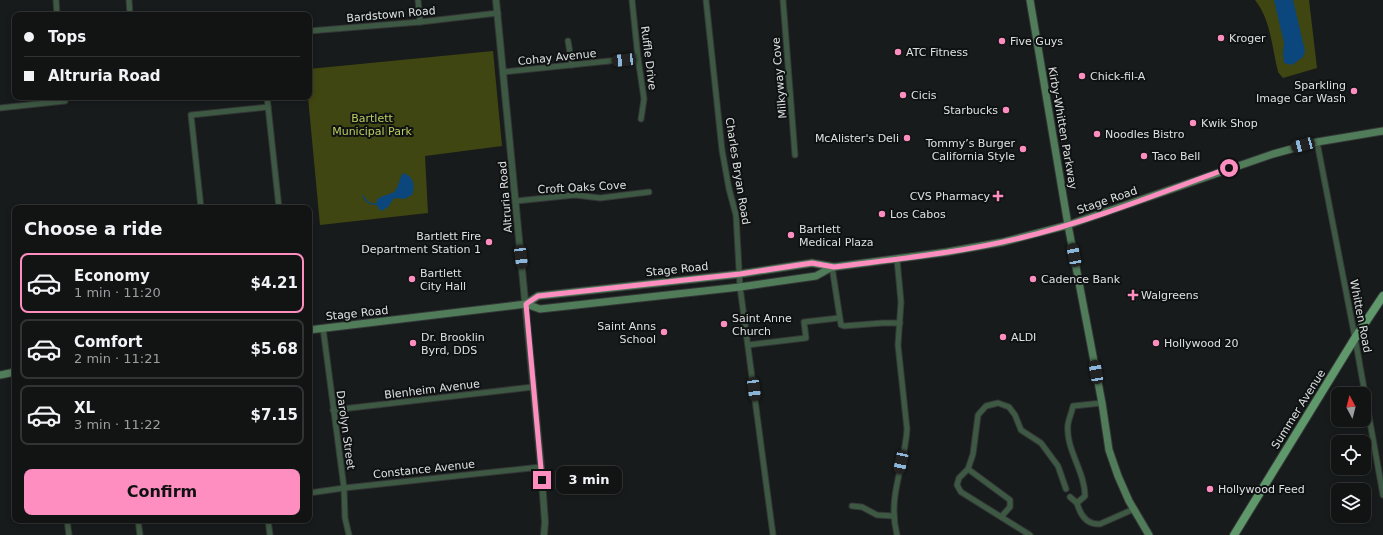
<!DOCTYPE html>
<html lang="en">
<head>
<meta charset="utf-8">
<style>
  :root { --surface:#121414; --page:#1b1d1d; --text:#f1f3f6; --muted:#9c9ea0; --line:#313334; --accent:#fd8ebf }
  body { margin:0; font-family:"DejaVu Sans",sans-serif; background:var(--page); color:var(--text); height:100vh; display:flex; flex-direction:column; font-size:15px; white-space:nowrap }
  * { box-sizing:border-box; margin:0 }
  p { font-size:13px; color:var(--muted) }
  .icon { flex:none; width:22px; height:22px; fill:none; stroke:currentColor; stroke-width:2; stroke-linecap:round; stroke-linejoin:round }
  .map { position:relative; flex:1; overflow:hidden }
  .drawer { position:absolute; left:12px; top:205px; width:300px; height:318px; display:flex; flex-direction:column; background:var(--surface); border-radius:8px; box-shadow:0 2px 6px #0003,0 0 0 1px var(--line) }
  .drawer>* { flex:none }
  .guide { position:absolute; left:12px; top:12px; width:300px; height:88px; border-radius:8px; box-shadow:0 2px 6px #0003,0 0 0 1px var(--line); display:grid; align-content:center; height:88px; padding:0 12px; background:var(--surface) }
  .needle { width:26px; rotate:353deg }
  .controls { position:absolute; left:1331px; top:387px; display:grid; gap:8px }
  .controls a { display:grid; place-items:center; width:40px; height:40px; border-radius:8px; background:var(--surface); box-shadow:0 2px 6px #0003,0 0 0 1px var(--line); font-size:20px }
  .end { position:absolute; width:18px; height:18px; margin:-9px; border:5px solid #fd8ebf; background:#111; box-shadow:0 0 0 2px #111 }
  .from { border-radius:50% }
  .bubble { position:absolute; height:28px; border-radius:8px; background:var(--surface); box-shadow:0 2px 6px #0003,0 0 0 1px var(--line); font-size:13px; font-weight:800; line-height:28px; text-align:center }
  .car { position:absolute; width:12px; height:24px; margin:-12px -6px; border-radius:5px; box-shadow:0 0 3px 1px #0007; background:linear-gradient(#222 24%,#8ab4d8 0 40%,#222 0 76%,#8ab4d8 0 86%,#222 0) }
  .guide b { display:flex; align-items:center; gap:14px; height:38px; font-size:15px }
  .guide b+b { border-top:1px solid var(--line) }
  .guide i { width:10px; height:10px; background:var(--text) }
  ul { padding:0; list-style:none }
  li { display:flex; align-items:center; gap:12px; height:60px; margin:0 8px 6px; padding:0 4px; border:2px solid var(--line); border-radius:8px }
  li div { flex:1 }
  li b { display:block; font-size:15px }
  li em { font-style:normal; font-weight:800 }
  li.selected { border-color:var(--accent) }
  li>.icon { width:36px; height:36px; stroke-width:1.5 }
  h2 { padding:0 12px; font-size:18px; line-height:48px }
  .button { display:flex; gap:8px; margin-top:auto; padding:8px 12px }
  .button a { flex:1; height:46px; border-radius:8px; background:var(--accent); color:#111; font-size:16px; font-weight:800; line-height:46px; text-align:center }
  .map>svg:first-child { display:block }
</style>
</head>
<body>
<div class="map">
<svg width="1383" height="535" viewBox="0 0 1383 535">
  <rect width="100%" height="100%" fill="#181b1b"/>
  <g fill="#404611">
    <path d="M1255,0H1309L1317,68L1283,78L1278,72C1272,48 1271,20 1255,0Z"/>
    <polygon points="493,51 502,146 425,156 428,213 320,225 308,97 309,97 309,69"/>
  </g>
  <g fill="#0b467c">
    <polygon points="1274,0 1293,0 1305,51 1303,57 1292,65 1284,63 1283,54 1284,43"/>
    <path d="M403,173C413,176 416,185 412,195L404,199L396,198L393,199L389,206L382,211L379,209C370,194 389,197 395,191C399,186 399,179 403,173Z"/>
  </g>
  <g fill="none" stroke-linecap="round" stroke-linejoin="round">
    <path stroke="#0b467c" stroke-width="1.5" d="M363,196C366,202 370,205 377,204"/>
    <defs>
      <g id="minor">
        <polyline points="56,0 57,15"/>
        <polyline points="129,0 130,15"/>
        <polyline points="418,0 420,22"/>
        <polyline points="632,0 638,58 644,99 641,119"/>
        <polyline points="706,0 722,150 729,189 736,215 740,287 773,535"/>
        <polyline points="783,0 795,155"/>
        <polyline points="309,31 420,22 498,13"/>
        <polyline points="568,41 572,65"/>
        <polyline points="503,72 638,58"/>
        <polyline points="267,97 279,208"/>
        <polyline points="0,108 65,101 64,97"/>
        <polyline points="1317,142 1355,338 1383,495"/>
        <polyline points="516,201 575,195 600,198 649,192"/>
        <polyline points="201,208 191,115 268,107"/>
        <polyline points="832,267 841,325 844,326 883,323 900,323"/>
        <polyline points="323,328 344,488 345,518 349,535"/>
        <polyline points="748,345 806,338 804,322 839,318"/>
        <path d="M1102,403L1073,406C1072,412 1069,418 1068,424C1065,449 1085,471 1085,496L1077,503C1080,514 1086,525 1100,524L1134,509"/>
        <polyline points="333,410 533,387"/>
        <polyline points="968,469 1010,500 1010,507 1001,517"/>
        <polyline points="309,493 344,488 541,467"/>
        <polyline points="1070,497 1077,503"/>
        <polyline points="852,506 862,507 877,515 893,516"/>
        <polyline points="67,520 69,535"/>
        <polyline points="138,520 140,535"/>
        <polyline points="268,520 270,535"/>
        <path d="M897,535C887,495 905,467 907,429L898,345L901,302L897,259"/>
        <polyline points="1030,535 961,492 957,485 959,478 968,469 973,454 978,415 986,406 998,403 1009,407 1015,415 1021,430 1041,443 1058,466 1066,489"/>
      </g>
      <polyline id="tertiary" points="496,0 541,467 545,522 544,535"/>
      <g id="secondary">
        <polyline points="1030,0 1068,225 1102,403 1109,450 1118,476 1129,501 1149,535"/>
        <polyline points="526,304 538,296 740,274 812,263 834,267 947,252 1003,242 1068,225 1273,154 1317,142 1383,131"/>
        <polyline points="309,330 526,304 540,309 740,287 816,276 832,267"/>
        <polyline points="0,375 15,372"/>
      </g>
      <polyline id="primary" points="1234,535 1355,338 1383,296"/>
    </defs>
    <use href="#minor" stroke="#343737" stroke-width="7"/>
    <use href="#tertiary" stroke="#343737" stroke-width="8"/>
    <use href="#secondary" stroke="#343737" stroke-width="9"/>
    <use href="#primary" stroke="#343737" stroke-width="10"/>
    <use href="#minor" stroke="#3e5943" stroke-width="5"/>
    <use href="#tertiary" stroke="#3e5943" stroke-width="6"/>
    <use href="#secondary" stroke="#517c5a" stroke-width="7"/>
    <use href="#primary" stroke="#5f986b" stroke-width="8"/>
  </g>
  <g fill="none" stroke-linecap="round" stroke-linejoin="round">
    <path stroke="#fd8ebf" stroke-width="5" d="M542,480L526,304L538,296L740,274L812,263L834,267C896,259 959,253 1020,238C1091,221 1160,193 1229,168"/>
  </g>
  <g fill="#fd8ebf" stroke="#0f1212" stroke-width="1.5">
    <circle cx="1221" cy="38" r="4"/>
    <circle cx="1002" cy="41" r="4"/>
    <circle cx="898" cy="52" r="4"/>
    <circle cx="1082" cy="76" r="4"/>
    <circle cx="1354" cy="91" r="4"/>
    <circle cx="903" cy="95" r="4"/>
    <circle cx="1006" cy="110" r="4"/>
    <circle cx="1193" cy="123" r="4"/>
    <circle cx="1097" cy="134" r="4"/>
    <circle cx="907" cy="138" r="4"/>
    <circle cx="1023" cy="149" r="4"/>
    <circle cx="1144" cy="156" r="4"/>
    <path d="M996 190h4v4h4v4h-4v4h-4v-4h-4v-4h4z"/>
    <circle cx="882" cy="214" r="4"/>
    <circle cx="791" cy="235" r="4"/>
    <circle cx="489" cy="242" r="4"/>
    <circle cx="412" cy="279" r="4"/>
    <circle cx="1033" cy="279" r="4"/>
    <path d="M1131 289h4v4h4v4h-4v4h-4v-4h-4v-4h4z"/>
    <circle cx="724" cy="324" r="4"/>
    <circle cx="664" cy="332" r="4"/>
    <circle cx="1003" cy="337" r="4"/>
    <circle cx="413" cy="343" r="4"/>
    <circle cx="1156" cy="343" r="4"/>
    <circle cx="1210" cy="489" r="4"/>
  </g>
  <g text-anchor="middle" stroke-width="4" stroke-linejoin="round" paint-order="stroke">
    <g font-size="11" fill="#dee0e0" stroke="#0f1212">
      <text transform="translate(391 14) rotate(-5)" y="4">Bardstown Road</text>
      <text transform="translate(557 57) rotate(-6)" y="4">Cohay Avenue</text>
      <text transform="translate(649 58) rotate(83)" y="4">Ruffle Drive</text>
      <text transform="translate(779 78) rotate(-95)" y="4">Milkyway Cove</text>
      <text transform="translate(1063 128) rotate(80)" y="4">Kirby-Whitten Parkway</text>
      <text transform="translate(738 171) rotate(81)" y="4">Charles Bryan Road</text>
      <text transform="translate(582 187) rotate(-3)" y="4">Croft Oaks Cove</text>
      <text transform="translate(505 197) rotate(-95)" y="4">Altruria Road</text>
      <text transform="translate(1107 200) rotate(-19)" y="4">Stage Road</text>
      <text transform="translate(677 269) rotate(-6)" y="4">Stage Road</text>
      <text transform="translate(357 313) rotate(-6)" y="4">Stage Road</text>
      <text transform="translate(1361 316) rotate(79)" y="4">Whitten Road</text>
      <text transform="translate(432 389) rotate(-7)" y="4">Blenheim Avenue</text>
      <text transform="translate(1298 409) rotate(-58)" y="4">Summer Avenue</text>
      <text transform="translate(346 430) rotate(82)" y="4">Darolyn Street</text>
      <text transform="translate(424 469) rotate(-6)" y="4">Constance Avenue</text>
    </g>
    <g font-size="11" fill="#dee0e0" stroke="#0f1212" text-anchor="start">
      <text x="1229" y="42">Kroger</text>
      <text x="1010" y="45">Five Guys</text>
      <text x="906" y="56">ATC Fitness</text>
      <text x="1090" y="80">Chick-fil-A</text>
      <text x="1346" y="89" text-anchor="end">Sparkling<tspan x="1346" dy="13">Image Car Wash</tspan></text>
      <text x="911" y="99">Cicis</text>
      <text x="998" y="114" text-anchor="end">Starbucks</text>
      <text x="1201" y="127">Kwik Shop</text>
      <text x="1105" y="138">Noodles Bistro</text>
      <text x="899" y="142" text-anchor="end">McAlister's Deli</text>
      <text x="1015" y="147" text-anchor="end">Tommy’s Burger<tspan x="1015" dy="13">California Style</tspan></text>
      <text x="1152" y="160">Taco Bell</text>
      <text x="990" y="200" text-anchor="end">CVS Pharmacy</text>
      <text x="890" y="218">Los Cabos</text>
      <text x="799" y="233">Bartlett<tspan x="799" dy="13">Medical Plaza</tspan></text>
      <text x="481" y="240" text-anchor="end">Bartlett Fire<tspan x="481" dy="13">Department Station 1</tspan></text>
      <text x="420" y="277">Bartlett<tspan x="420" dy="13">City Hall</tspan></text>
      <text x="1041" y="283">Cadence Bank</text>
      <text x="1141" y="299">Walgreens</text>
      <text x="732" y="322">Saint Anne<tspan x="732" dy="13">Church</tspan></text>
      <text x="656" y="330" text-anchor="end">Saint Anns<tspan x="656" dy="13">School</tspan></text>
      <text x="421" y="341">Dr. Brooklin<tspan x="421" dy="13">Byrd, DDS</tspan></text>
      <text x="1011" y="341">ALDI</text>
      <text x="1164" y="347">Hollywood 20</text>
      <text x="1218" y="493">Hollywood Feed</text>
    </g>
    <g font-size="11" fill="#bdcc5e" stroke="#0f1212">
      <text x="372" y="122">Bartlett<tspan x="372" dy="13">Municipal Park</tspan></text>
    </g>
  </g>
</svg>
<div class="controls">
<a><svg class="needle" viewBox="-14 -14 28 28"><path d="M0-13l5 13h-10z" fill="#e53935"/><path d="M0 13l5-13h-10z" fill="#9c9ea0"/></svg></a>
<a><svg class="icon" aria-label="locate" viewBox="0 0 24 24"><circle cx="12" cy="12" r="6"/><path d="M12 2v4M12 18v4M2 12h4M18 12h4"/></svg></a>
<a><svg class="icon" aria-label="layers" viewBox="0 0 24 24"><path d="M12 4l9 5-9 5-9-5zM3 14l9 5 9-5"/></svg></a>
</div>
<i class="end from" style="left:1229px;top:168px"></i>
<i class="end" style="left:542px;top:480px"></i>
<div class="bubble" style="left:556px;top:466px;width:66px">3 min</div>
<i class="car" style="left:624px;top:60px;rotate:264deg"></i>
<i class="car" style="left:1303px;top:145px;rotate:255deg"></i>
<i class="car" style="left:1074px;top:255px;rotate:349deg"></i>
<i class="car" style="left:521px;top:257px;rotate:173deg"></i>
<i class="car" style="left:1096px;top:372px;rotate:350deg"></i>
<i class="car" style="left:754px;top:389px;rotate:173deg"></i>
<i class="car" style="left:901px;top:462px;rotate:192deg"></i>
<div class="guide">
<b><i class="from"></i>Tops</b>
<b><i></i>Altruria Road</b>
</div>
<section class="drawer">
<h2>Choose a ride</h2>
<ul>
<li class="selected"><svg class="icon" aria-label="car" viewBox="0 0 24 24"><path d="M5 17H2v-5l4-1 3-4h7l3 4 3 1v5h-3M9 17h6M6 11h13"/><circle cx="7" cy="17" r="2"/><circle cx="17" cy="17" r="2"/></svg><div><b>Economy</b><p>1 min · 11:20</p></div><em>$4.21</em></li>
<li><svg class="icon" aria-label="car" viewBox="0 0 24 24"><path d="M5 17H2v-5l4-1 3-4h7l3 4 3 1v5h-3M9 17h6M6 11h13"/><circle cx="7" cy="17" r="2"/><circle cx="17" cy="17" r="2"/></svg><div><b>Comfort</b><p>2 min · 11:21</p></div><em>$5.68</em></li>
<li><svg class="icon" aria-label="car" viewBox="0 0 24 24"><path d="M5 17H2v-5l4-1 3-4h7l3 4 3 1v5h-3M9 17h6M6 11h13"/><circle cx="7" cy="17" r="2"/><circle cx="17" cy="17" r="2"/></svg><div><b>XL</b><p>3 min · 11:22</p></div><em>$7.15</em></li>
</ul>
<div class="button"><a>Confirm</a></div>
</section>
</div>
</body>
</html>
